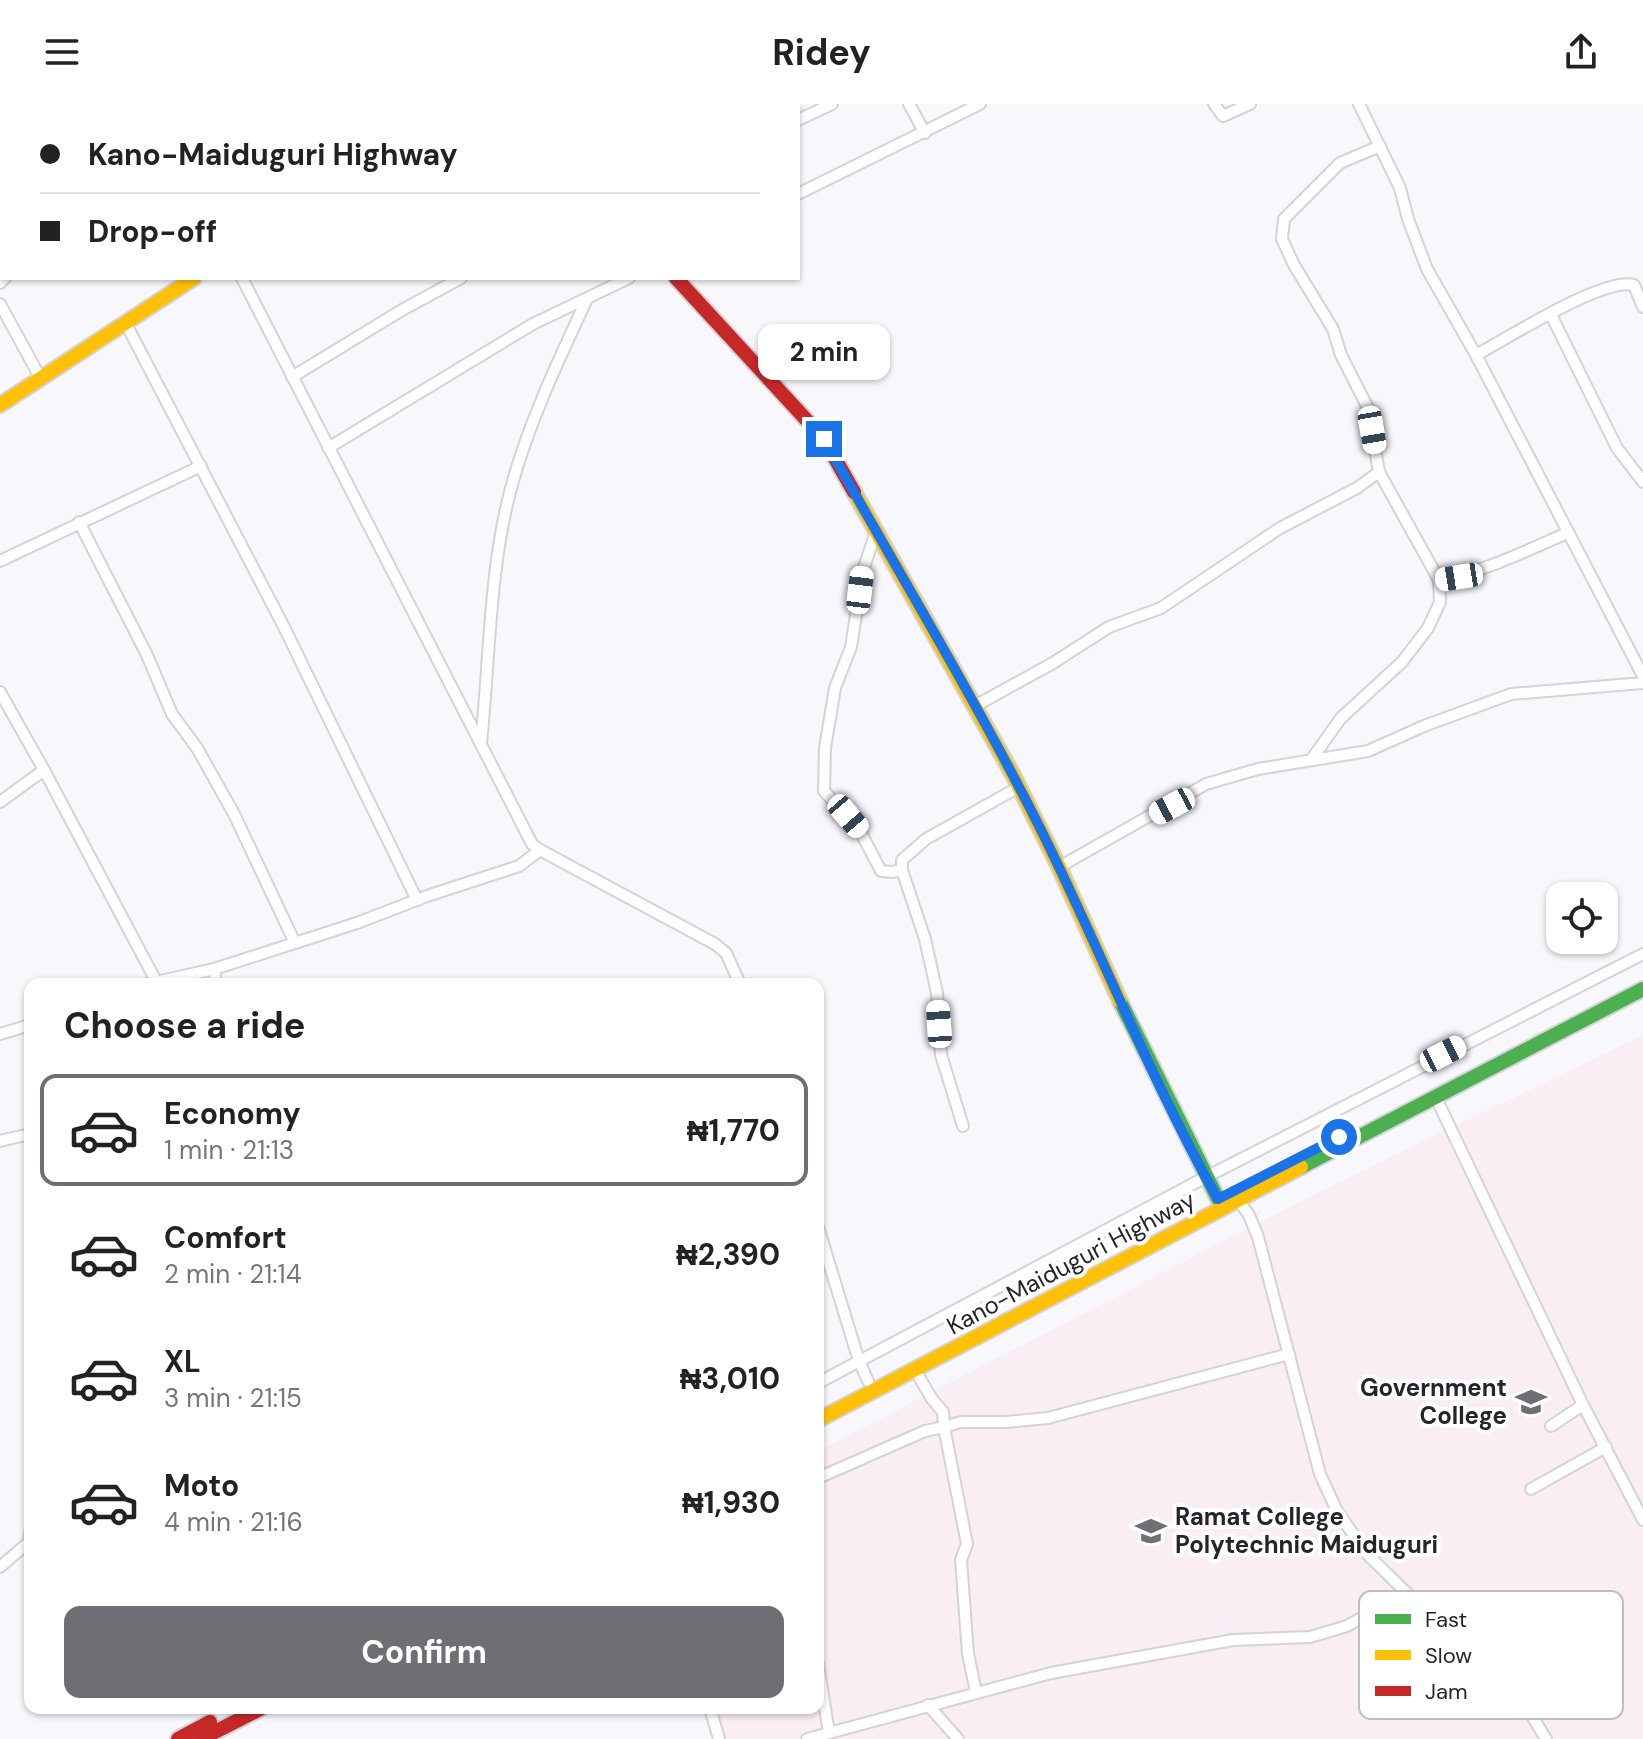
<!DOCTYPE html>
<html lang="en">
<head>
<meta charset="utf-8">
<style>
  :root { --surface:#fff; --page:#f2f2f2; --text:#222; --muted:#767676; --line:#e0e0e0; --accent:#6e6e74 }
  body { margin:0; font-family:"DM Sans",sans-serif; background:var(--page); color:var(--text); height:100vh; display:flex; flex-direction:column; font-size:30px; white-space:nowrap }
  * { box-sizing:border-box; margin:0 }
  p { font-size:26px; color:var(--muted) }
  .icon { flex:none; width:44px; height:44px; fill:none; stroke:currentColor; stroke-width:2; stroke-linecap:round; stroke-linejoin:round }
  .map { position:relative; flex:1; overflow:hidden }
  .sheet { position:absolute; left:24px; top:874px; width:800px; height:736px; display:flex; flex-direction:column; background:var(--surface); border-radius:16px; box-shadow:0 2px 6px #0004 }
  .sheet>* { flex:none }
  .top-card { position:absolute; left:0px; top:0px; width:800px; height:176px; box-shadow:0 2px 6px #0004; display:grid; align-content:center; height:176px; padding:0 40px; background:var(--surface) }
  .controls { position:absolute; left:1546px; top:778px; display:grid; gap:16px }
  .controls a { display:grid; place-items:center; width:72px; height:72px; border-radius:16px; background:var(--surface); box-shadow:0 2px 6px #0004; font-size:40px }
  .end { position:absolute; width:36px; height:36px; margin:-18px; border:10px solid #1a73e8; background:#fff; box-shadow:0 0 0 4px #fff }
  .from { border-radius:50% }
  .bubble { position:absolute; height:56px; border-radius:16px; background:var(--surface); box-shadow:0 2px 6px #0004; font-size:26px; font-weight:700; line-height:56px; text-align:center }
  .car { position:absolute; width:24px; height:48px; margin:-24px -12px; border-radius:10px; box-shadow:0 0 6px 2px #0007; background:linear-gradient(#fff 24%,#345 0 40%,#fff 0 76%,#345 0 86%,#fff 0) }
  .top-card b { display:flex; align-items:center; gap:28px; height:76px; font-size:30px }
  .top-card b+b { border-top:2px solid var(--line) }
  .top-card i { width:20px; height:20px; background:var(--text) }
  ul { padding:0; list-style:none }
  li { display:flex; align-items:center; gap:24px; height:112px; margin:0 16px 12px; padding:0 24px; border:4px solid transparent; border-radius:16px }
  li div { flex:1 }
  li b { display:block; font-size:30px }
  li em { font-style:normal; font-weight:700 }
  li.current { border-color:var(--accent) }
  li>.icon { width:72px; height:72px; stroke-width:1.5 }
  h2 { padding:0 40px; font-size:36px; line-height:96px }
  .cta { display:flex; gap:16px; margin-top:auto; padding:16px 40px }
  .cta a { flex:1; height:92px; border-radius:16px; background:var(--accent); color:#fff; font-size:32px; font-weight:700; line-height:92px; text-align:center }
  header { display:flex; justify-content:space-between; align-items:center; height:104px; padding:0 40px; background:var(--surface); font-size:36px; font-weight:700 }
  .map>svg:first-child { display:block }
</style>
</head>
<body>
<header><svg class="icon" aria-label="menu" viewBox="0 0 24 24"><path d="M4 6h16M4 12h16M4 18h16"/></svg>Ridey<svg class="icon" aria-label="share" viewBox="0 0 24 24"><path d="M12 15V3M7 8l5-5 5 5M5 13v7h14v-7"/></svg></header>
<div class="map">
<svg width="1643" height="1635" viewBox="0 0 1643 1635">
  <rect width="100%" height="100%" fill="#f7f7fc"/>
  <polygon fill="#faedf4" points="1643,931 1643,1635 725,1635 715,1604 818,1604 818,1347 1315,1090"/>
  <g fill="none" stroke-linecap="round" stroke-linejoin="round">
    <g stroke="#8dbed3" stroke-width="3">
      <polyline points="33,2 34,0"/>
      <polyline points="0,27 2,26"/>
    </g>
    <defs>
      <g id="street">
        <polyline points="282,0 283,2"/>
        <polyline points="909,0 925,29"/>
        <polyline points="1214,0 1223,12 1250,0"/>
        <polyline points="1359,0 1400,84 1408,115 1427,165 1476,251 1643,572"/>
        <polyline points="203,2 205,0"/>
        <polyline points="798,16 832,0"/>
        <polyline points="798,90 980,0"/>
        <polyline points="242,174 532,740 540,746 715,840 726,849 740,880"/>
        <polyline points="0,179 5,174"/>
        <polyline points="0,200 41,275"/>
        <polyline points="1551,211 1617,344 1643,378"/>
        <polyline points="125,218 284,523 417,796"/>
        <path d="M1476,251C1508,234 1603,173 1634,181L1643,203"/>
        <polyline points="292,273 402,206 461,174"/>
        <polyline points="328,344 533,220 629,174"/>
        <polyline points="1379,368 1368,304 1341,251 1333,225 1294,161 1282,135 1284,115 1340,59 1380,42"/>
        <polyline points="79,418 147,551 172,610 197,644 234,710 295,839"/>
        <polyline points="876,428 863,466 851,543 835,584 825,644 824,687 859,725 881,767 892,768 902,766"/>
        <polyline points="0,457 201,362"/>
        <path d="M1439,476C1484,468 1526,447 1567,429"/>
        <polyline points="0,588 44,666 0,698"/>
        <polyline points="975,602 1053,559 1109,523 1161,504 1280,424 1357,384 1379,368 1439,476 1440,498 1428,524 1402,558 1341,614 1311,656"/>
        <path d="M481,639C490,552 489,461 513,377C530,316 560,253 587,195"/>
        <polyline points="44,666 156,877"/>
        <polyline points="1059,763 1206,680 1258,665 1368,647 1424,622 1511,590 1643,579"/>
        <polyline points="214,865 216,880"/>
        <polyline points="147,880 214,865 357,819 427,792 519,762 540,746"/>
        <polyline points="0,930 30,921"/>
        <polyline points="1436,994 1583,1301 1643,1416"/>
        <polyline points="963,1022 941,951 937,889 925,835 902,766 902,756 926,735 1019,683"/>
        <polyline points="0,1037 30,1030"/>
        <polyline points="1238,1096 1249,1111 1258,1133 1320,1370 1337,1407 1367,1450 1532,1612 1546,1635"/>
        <polyline points="818,1123 859,1257 868,1277"/>
        <polyline points="915,1266 932,1295 943,1308 944,1323 961,1318 1006,1318 1048,1314 1289,1250"/>
        <polyline points="818,1279 1206,1073 1643,850"/>
        <polyline points="1551,1322 1583,1301"/>
        <polyline points="818,1374 925,1327 944,1323 967,1440 961,1456 968,1550 976,1588"/>
        <polyline points="1531,1385 1606,1343"/>
        <polyline points="0,1463 29,1438 30,1428"/>
        <polyline points="818,1560 829,1629"/>
        <polyline points="928,1601 958,1635"/>
        <polyline points="710,1604 719,1635"/>
        <polyline points="807,1635 1051,1569 1233,1536 1310,1533 1347,1522 1405,1489"/>
      </g>
      <g id="fast">
        <polyline points="502,2 506,0"/>
        <polyline points="1120,897 1218,1095"/>
        <polyline points="1301,1063 1643,885"/>
      </g>
      <g id="slow">
        <polyline points="0,301 194,174"/>
        <polyline points="854,388 1013,671 1059,763 1120,897"/>
        <polyline points="818,1316 1301,1063"/>
      </g>
      <g id="jam">
        <polyline points="676,174 824,335 854,388"/>
        <polyline points="178,1635 210,1618"/>
        <polyline points="201,1635 262,1604"/>
      </g>
    </defs>
    <use href="#street" stroke="#d3d3d8" stroke-width="14"/>
    <use href="#fast" stroke="#d3d3d8" stroke-width="18"/>
    <use href="#slow" stroke="#d3d3d8" stroke-width="18"/>
    <use href="#jam" stroke="#d3d3d8" stroke-width="18"/>
    <use href="#street" stroke="#fefeff" stroke-width="10"/>
    <use href="#fast" stroke="#4caf50" stroke-width="14"/>
    <use href="#slow" stroke="#ffc107" stroke-width="14"/>
    <use href="#jam" stroke="#c62828" stroke-width="14"/>
  </g>
  <g fill="none" stroke-linecap="round" stroke-linejoin="round">
    <path stroke="#1a73e8" stroke-width="10" d="M824,335C897,466 975,594 1042,728C1102,849 1151,977 1218,1095L1339,1033"/>
  </g>
  <defs>
    <symbol id="school-bare" viewBox="-9 -9 18 18"><path d="M0-5L7-2L0 1L-7-2ZM-4 1L0 2.5L4 1V4Q0 6-4 4Z" fill="#6e6e74" stroke="#fff" stroke-width="2.5" paint-order="stroke"/></symbol>
  </defs>
  <g fill-rule="evenodd">
    <use href="#school-bare" x="1509" y="1276" width="44" height="44"/>
    <use href="#school-bare" x="1129" y="1405" width="44" height="44"/>
  </g>
  <g text-anchor="middle" stroke-width="8" stroke-linejoin="round" paint-order="stroke">
    <g font-size="24" fill="#25242a" stroke="#fff">
      <text transform="translate(1071 1159) rotate(-28)" y="8">Kano-Maiduguri Highway</text>
    </g>
    <g font-size="24" font-weight="bold" fill="#25242a" stroke="#fff" text-anchor="end">
      <text x="1507" y="1292">Government<tspan x="1507" dy="28">College</tspan></text>
      <text x="1175" y="1421" text-anchor="start">Ramat College<tspan x="1175" dy="28">Polytechnic Maiduguri</tspan></text>
    </g>
  </g>
  <rect x="1359" y="1487" width="264" height="128" rx="12" fill="#fff" stroke="#bebdbf" stroke-width="2"/>
  <rect x="1375" y="1510" width="36" height="10" fill="#4caf50"/>
  <rect x="1375" y="1546" width="36" height="10" fill="#ffc107"/>
  <rect x="1375" y="1582" width="36" height="10" fill="#c62828"/>
  <g font-size="22" fill="#25242a">
    <text x="1425" y="1523">Fast</text>
    <text x="1425" y="1559">Slow</text>
    <text x="1425" y="1595">Jam</text>
  </g>
</svg>
<div class="controls">
<a><svg class="icon" aria-label="locate" viewBox="0 0 24 24"><circle cx="12" cy="12" r="6"/><path d="M12 2v4M12 18v4M2 12h4M18 12h4"/></svg></a>
</div>
<i class="end from" style="left:1339px;top:1033px"></i>
<i class="end" style="left:824px;top:335px"></i>
<div class="bubble" style="left:758px;top:220px;width:132px">2 min</div>
<i class="car" style="left:1372px;top:326px;rotate:170deg"></i>
<i class="car" style="left:1459px;top:473px;rotate:261deg"></i>
<i class="car" style="left:860px;top:486px;rotate:7deg"></i>
<i class="car" style="left:1172px;top:702px;rotate:242deg"></i>
<i class="car" style="left:848px;top:712px;rotate:139deg"></i>
<i class="car" style="left:939px;top:920px;rotate:356deg"></i>
<i class="car" style="left:1443px;top:950px;rotate:63deg"></i>
<div class="top-card">
<b><i class="from"></i>Kano-Maiduguri Highway</b>
<b><i></i>Drop-off</b>
</div>
<section class="sheet">
<h2>Choose a ride</h2>
<ul>
<li class="current"><svg class="icon" aria-label="car" viewBox="0 0 24 24"><path d="M5 17H2v-5l4-1 3-4h7l3 4 3 1v5h-3M9 17h6M6 11h13"/><circle cx="7" cy="17" r="2"/><circle cx="17" cy="17" r="2"/></svg><div><b>Economy</b><p>1 min · 21:13</p></div><em>₦1,770</em></li>
<li><svg class="icon" aria-label="car" viewBox="0 0 24 24"><path d="M5 17H2v-5l4-1 3-4h7l3 4 3 1v5h-3M9 17h6M6 11h13"/><circle cx="7" cy="17" r="2"/><circle cx="17" cy="17" r="2"/></svg><div><b>Comfort</b><p>2 min · 21:14</p></div><em>₦2,390</em></li>
<li><svg class="icon" aria-label="car" viewBox="0 0 24 24"><path d="M5 17H2v-5l4-1 3-4h7l3 4 3 1v5h-3M9 17h6M6 11h13"/><circle cx="7" cy="17" r="2"/><circle cx="17" cy="17" r="2"/></svg><div><b>XL</b><p>3 min · 21:15</p></div><em>₦3,010</em></li>
<li><svg class="icon" aria-label="car" viewBox="0 0 24 24"><path d="M5 17H2v-5l4-1 3-4h7l3 4 3 1v5h-3M9 17h6M6 11h13"/><circle cx="7" cy="17" r="2"/><circle cx="17" cy="17" r="2"/></svg><div><b>Moto</b><p>4 min · 21:16</p></div><em>₦1,930</em></li>
</ul>
<div class="cta"><a>Confirm</a></div>
</section>
</div>
</body>
</html>
